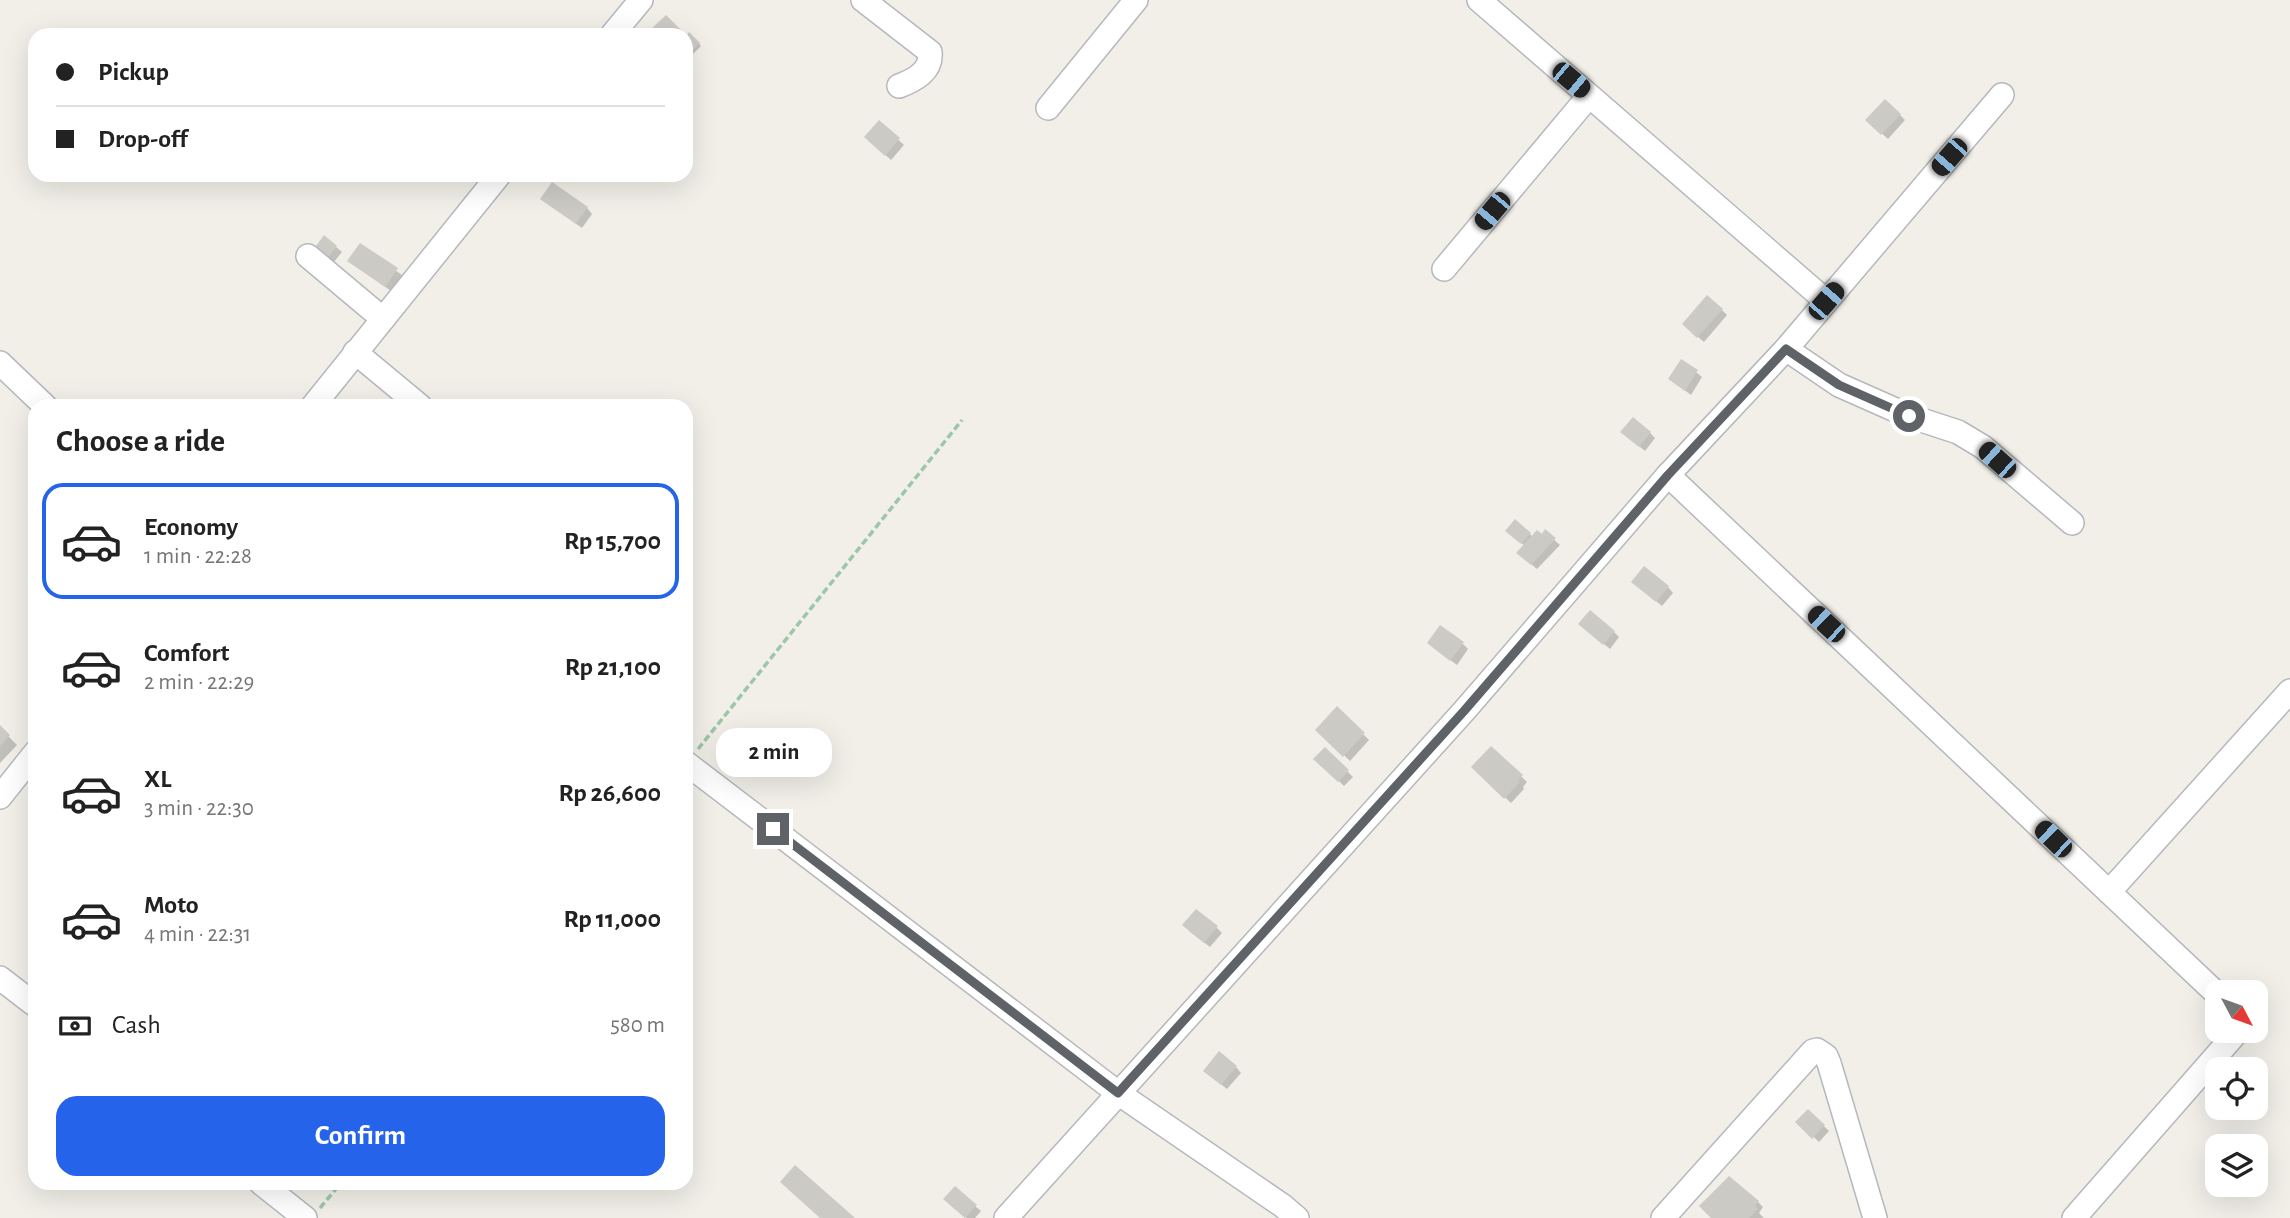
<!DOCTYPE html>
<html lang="en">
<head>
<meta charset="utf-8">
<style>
  :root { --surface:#fff; --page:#f6f6f6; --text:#222; --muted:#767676; --line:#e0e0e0; --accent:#2563eb }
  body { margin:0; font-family:"Alegreya Sans",sans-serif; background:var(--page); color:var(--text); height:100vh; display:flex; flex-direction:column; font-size:26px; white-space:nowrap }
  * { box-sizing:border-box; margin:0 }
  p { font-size:23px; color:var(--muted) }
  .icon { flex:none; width:38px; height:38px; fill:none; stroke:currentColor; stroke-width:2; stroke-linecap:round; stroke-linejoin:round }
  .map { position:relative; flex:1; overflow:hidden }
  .drawer { position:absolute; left:28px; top:399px; width:665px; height:791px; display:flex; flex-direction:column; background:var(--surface); border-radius:21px; box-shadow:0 7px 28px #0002 }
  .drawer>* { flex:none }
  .hud { position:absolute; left:28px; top:28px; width:665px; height:154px; border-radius:21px; box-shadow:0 7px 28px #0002; display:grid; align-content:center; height:154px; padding:0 28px; background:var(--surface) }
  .needle { width:46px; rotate:131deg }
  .tools { position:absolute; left:2205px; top:980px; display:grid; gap:14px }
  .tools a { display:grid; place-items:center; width:63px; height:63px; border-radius:14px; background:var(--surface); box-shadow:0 7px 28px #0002; font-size:35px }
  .end { position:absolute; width:32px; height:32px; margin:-16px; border:9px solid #5f6368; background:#fff; box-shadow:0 0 0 4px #fff }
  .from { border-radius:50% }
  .bubble { position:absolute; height:49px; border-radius:21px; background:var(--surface); box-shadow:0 7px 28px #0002; font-size:23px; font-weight:700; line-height:49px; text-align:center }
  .car { position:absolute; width:21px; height:42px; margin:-21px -10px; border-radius:9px; box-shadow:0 0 5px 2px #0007; background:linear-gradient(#222 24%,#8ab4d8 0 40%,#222 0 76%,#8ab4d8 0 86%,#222 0) }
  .hud b { display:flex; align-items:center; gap:24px; height:66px; font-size:26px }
  .hud b+b { border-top:2px solid var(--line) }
  .hud i { width:18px; height:18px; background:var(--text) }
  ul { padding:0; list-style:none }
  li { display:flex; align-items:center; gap:21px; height:116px; margin:0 14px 10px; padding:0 14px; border:4px solid transparent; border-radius:21px }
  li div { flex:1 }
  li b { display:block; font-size:26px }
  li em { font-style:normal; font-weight:700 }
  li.on { border-color:var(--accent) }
  li>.icon { width:63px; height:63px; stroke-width:1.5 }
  h2 { padding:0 28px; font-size:32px; line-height:84px }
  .pay { display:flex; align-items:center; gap:18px; height:77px; padding:0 28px; font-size:26px }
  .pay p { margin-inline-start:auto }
  .cta { display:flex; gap:14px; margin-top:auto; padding:14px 28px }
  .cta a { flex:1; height:80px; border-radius:21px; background:var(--accent); color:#fff; font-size:28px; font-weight:700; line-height:80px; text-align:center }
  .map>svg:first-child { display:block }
</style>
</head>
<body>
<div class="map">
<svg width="2290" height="1218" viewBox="0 0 2290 1218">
  <rect width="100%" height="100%" fill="#f1efe8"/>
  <g fill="#0003">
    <polygon points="690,34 701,46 688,59 686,37"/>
    <polygon points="1886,101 1905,120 1888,139 1867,120"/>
    <polygon points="879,122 904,145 891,160 872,143"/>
    <polygon points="548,204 587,208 592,214 582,228"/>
    <polygon points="360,245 402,275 391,291 350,261"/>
    <polygon points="336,247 342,252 329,268 317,259"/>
    <polygon points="1722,310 1727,315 1704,342 1690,330"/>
    <polygon points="1682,361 1702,377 1691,395 1670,379"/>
    <polygon points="1650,433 1655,438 1645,451 1628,437"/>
    <polygon points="1516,522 1533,537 1542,536 1545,532 1560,545 1537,569 1524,558 1525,546 1508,531"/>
    <polygon points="1639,587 1668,587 1673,593 1662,606"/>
    <polygon points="1586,629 1614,632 1619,637 1610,649"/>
    <polygon points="1463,644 1468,649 1457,665 1434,648"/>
    <polygon points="1337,709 1369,740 1350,761 1317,730"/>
    <polygon points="0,728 17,745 0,763"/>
    <polygon points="1491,748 1527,782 1523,787 1524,789 1511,803 1474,767"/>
    <polygon points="1325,749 1353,777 1344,786 1316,759"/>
    <polygon points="1217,928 1222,933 1210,947 1189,931"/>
    <polygon points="1236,1067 1241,1073 1227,1089 1211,1076"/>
    <polygon points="1808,1111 1829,1131 1819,1142 1798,1122"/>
    <polygon points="1758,1202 1763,1207 1759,1213 1764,1218 1713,1218"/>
    <polygon points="951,1205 975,1206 981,1211 975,1218 967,1218"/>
  </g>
  <g fill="#cccac5">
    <polygon points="666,15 686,35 655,35 650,30"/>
    <polygon points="689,32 700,43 686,57 686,36"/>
    <polygon points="1885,99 1901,114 1881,135 1865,120"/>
    <polygon points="879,120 900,138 885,156 864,137"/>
    <polygon points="552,182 588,207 576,224 540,199"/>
    <polygon points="324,235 337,246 323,264 310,254"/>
    <polygon points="360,243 398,268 385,287 347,261"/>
    <polygon points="1707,295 1723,309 1697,338 1682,324"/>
    <polygon points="1681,359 1698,370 1685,391 1668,379"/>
    <polygon points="1633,417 1651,432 1639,447 1620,432"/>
    <polygon points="1515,519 1531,533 1521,544 1505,531"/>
    <polygon points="1545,529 1556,538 1531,565 1516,553 1537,530 1542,534"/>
    <polygon points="1644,566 1669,586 1656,602 1631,582"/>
    <polygon points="1590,610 1615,631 1603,645 1578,624"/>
    <polygon points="1440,625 1464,642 1450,661 1427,643"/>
    <polygon points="1337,706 1365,733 1343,757 1315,730"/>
    <polygon points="0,725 10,735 0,746"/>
    <polygon points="1491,746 1523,775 1518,781 1520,782 1504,799 1471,767"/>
    <polygon points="1325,747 1349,770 1338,782 1313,759"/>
    <polygon points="1196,909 1218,926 1204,943 1182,925"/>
    <polygon points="1219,1051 1237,1066 1221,1085 1203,1071"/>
    <polygon points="1808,1109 1825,1125 1812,1139 1795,1122"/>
    <polygon points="795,1165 855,1218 820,1218 780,1182"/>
    <polygon points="1729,1176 1759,1201 1755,1206 1758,1209 1749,1218 1711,1218 1699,1206"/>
    <polygon points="955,1186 977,1205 965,1218 943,1199"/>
  </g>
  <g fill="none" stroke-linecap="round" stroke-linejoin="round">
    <defs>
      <g id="minor">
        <path d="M863,0L930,52C932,71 915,80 899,86"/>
        <polyline points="1479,0 1826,301"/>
        <polyline points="612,35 641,0"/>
        <polyline points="1048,108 1136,0"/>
        <polyline points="308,256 383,319"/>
        <polyline points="1444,269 1589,96"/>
        <polyline points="1786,349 1839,385 1909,416 1958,432 1983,447 2072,523"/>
        <polyline points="355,352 420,406"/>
        <polyline points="0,363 45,406"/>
        <polyline points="313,406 499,175"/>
        <polyline points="1668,475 2217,994"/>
        <polyline points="686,763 1118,1093 1283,1206 1297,1218"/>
        <polyline points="0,797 35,753"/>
        <polyline points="2109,892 2290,691"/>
        <polyline points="0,978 35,1005"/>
        <polyline points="261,1183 305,1218"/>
        <polyline points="1006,1218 1464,711 1668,475 1786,349 2002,95"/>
        <polyline points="1663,1218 1813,1051 1817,1050 1826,1056 1829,1063 1875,1218"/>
        <polyline points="2074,1218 2238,1031"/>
      </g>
    </defs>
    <use href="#minor" stroke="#b5b8bc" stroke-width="26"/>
    <g stroke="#9cc7a9" stroke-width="3.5" stroke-dasharray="7 3.5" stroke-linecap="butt">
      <polyline points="698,749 962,420"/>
      <polyline points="320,1208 341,1183"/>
    </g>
    <use href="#minor" stroke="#fff" stroke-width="23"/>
  </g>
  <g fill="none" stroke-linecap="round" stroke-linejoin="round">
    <polyline stroke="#5f6368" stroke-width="9" points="773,829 1118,1093 1464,711 1668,475 1786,349 1839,385 1909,416"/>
  </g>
</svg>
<div class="tools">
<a><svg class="needle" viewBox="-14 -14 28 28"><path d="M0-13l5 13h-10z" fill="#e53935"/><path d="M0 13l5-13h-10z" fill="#767676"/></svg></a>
<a><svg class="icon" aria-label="locate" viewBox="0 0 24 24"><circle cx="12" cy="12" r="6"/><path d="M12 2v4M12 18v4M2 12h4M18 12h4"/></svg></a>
<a><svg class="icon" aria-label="layers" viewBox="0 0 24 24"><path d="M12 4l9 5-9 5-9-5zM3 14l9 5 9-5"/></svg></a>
</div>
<i class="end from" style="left:1909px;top:416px"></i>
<i class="end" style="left:773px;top:829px"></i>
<div class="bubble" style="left:716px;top:728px;width:116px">2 min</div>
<i class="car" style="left:1571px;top:80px;rotate:130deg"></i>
<i class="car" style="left:1949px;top:157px;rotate:221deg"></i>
<i class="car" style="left:1492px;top:211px;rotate:220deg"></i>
<i class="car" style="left:1826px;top:301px;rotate:41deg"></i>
<i class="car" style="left:1997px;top:460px;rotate:312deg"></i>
<i class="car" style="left:1826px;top:624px;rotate:313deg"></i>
<i class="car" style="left:2053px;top:839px;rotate:314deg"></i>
<div class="hud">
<b><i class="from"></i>Pickup</b>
<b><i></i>Drop-off</b>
</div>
<section class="drawer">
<h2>Choose a ride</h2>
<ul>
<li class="on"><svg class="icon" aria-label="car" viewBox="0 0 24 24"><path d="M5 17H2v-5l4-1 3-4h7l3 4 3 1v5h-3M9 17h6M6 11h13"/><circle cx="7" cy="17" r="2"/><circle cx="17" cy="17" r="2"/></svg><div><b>Economy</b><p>1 min · 22:28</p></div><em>Rp 15,700</em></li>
<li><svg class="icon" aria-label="car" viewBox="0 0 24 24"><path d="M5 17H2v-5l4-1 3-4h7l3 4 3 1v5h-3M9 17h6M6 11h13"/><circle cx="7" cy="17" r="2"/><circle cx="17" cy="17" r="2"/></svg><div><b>Comfort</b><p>2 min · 22:29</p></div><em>Rp 21,100</em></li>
<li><svg class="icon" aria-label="car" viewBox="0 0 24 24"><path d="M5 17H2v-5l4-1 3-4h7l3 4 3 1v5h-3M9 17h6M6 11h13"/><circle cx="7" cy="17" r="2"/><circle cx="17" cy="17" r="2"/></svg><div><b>XL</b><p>3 min · 22:30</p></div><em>Rp 26,600</em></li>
<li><svg class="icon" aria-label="car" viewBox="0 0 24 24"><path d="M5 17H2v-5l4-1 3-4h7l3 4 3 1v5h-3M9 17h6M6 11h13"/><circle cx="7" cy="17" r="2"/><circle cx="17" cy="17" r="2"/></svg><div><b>Moto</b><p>4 min · 22:31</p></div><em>Rp 11,000</em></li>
</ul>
<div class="pay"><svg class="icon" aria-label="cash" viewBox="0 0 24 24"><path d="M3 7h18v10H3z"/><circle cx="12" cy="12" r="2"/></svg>Cash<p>580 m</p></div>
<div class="cta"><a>Confirm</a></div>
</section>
</div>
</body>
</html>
